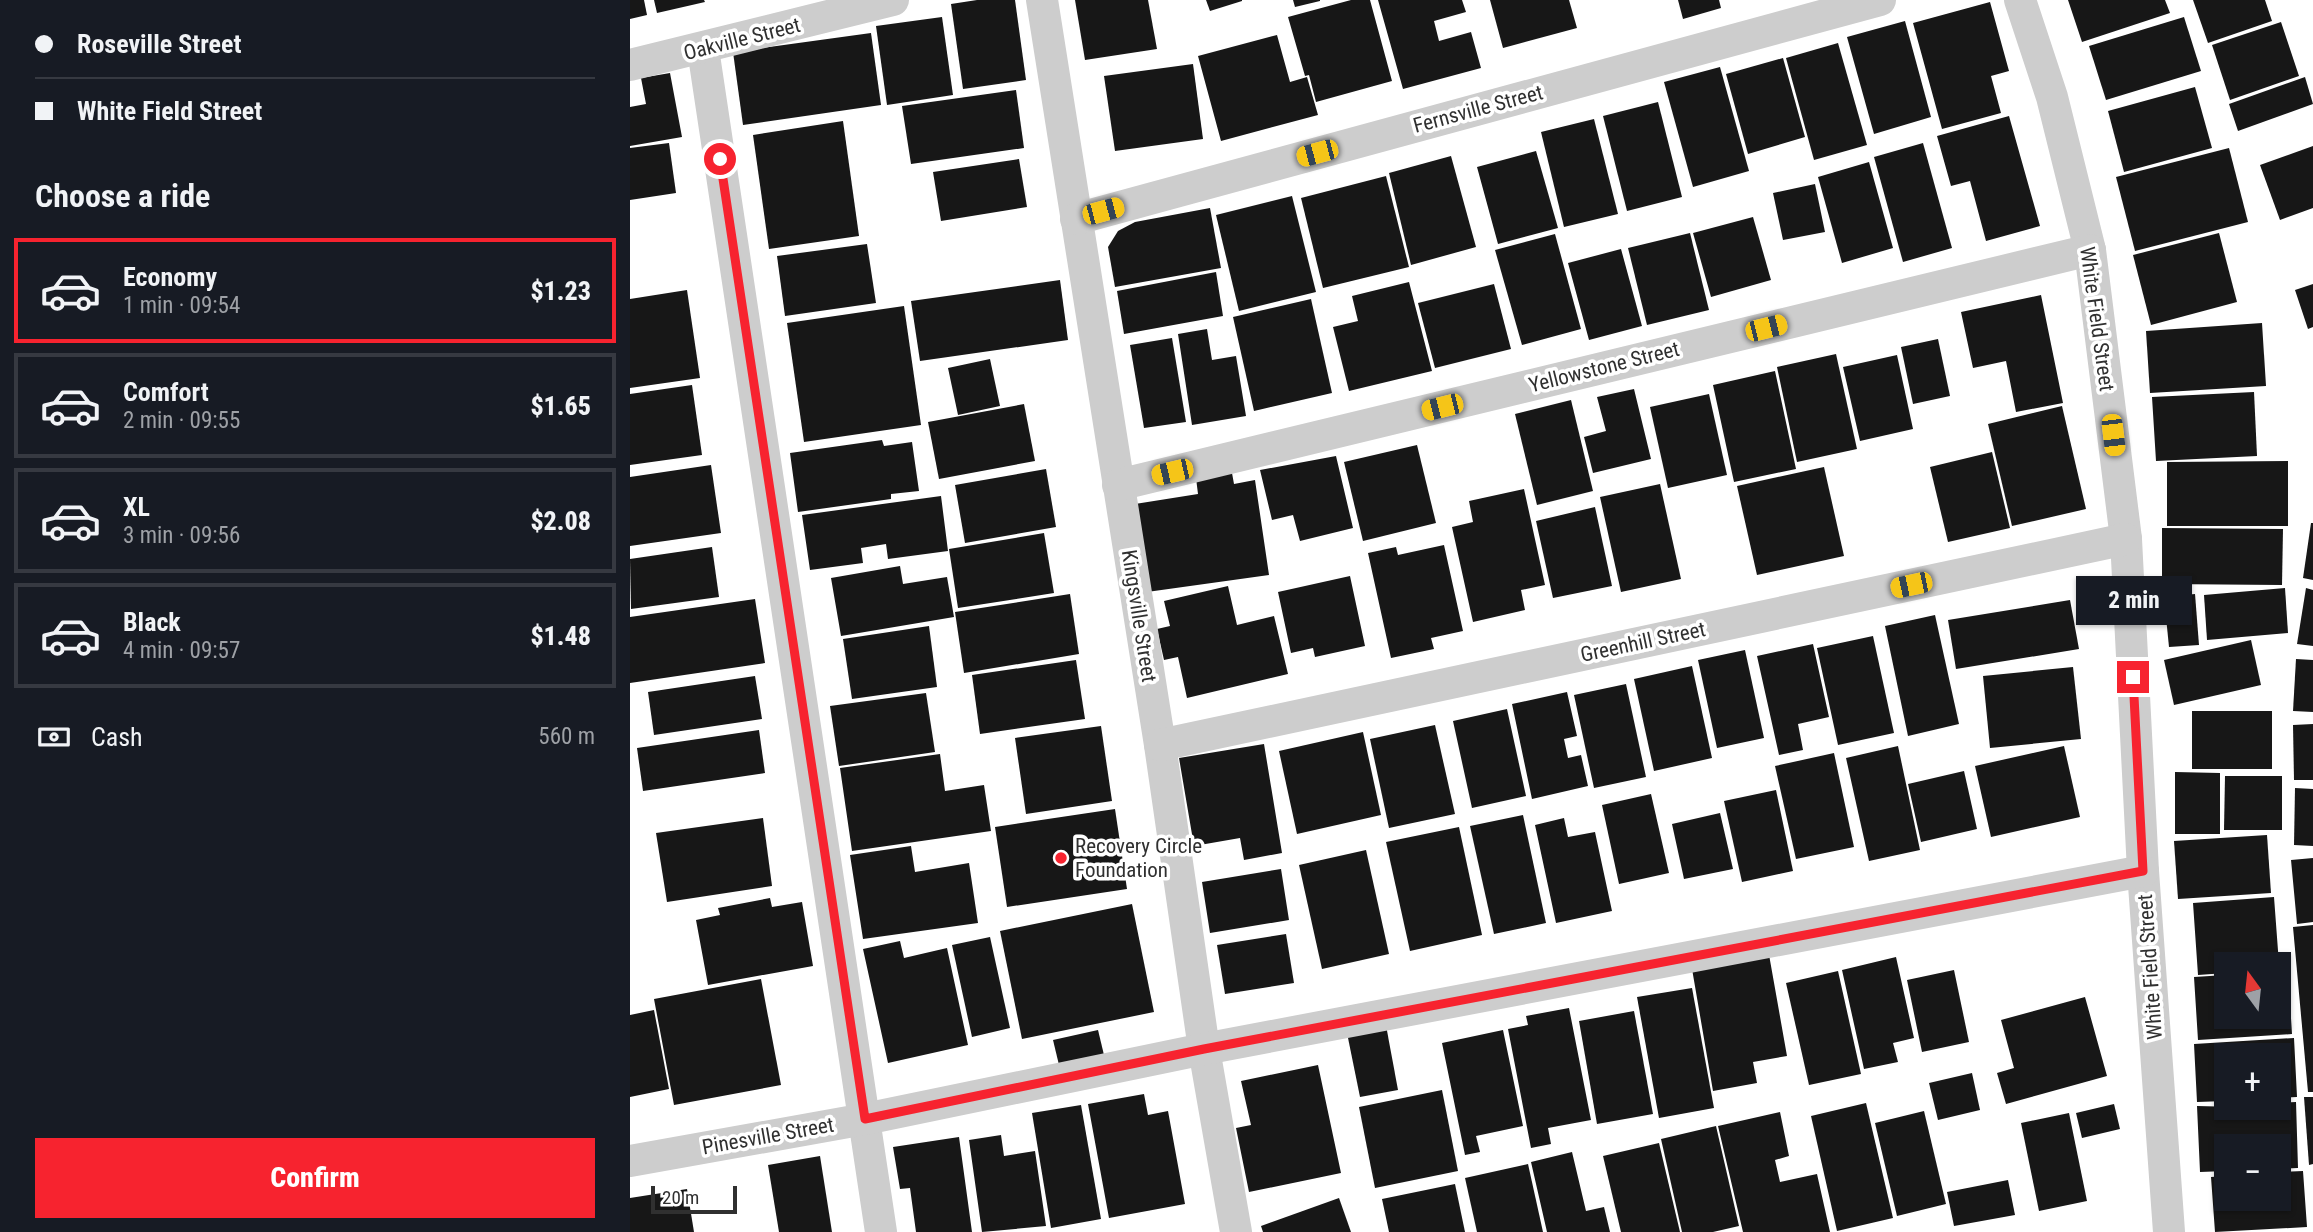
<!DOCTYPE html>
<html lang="en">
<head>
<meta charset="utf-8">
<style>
  :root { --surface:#171b24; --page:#20242c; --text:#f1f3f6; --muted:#9ea1a6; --line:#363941; --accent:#f7232f }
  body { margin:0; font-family:"Roboto Condensed",sans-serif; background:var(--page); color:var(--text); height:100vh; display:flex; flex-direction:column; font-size:26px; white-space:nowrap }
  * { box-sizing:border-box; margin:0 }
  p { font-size:23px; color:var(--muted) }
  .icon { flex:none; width:38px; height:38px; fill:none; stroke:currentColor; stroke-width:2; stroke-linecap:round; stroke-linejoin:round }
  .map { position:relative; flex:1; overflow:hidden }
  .drawer { display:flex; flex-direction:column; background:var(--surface); width:630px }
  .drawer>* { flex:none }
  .top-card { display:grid; align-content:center; height:154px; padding:0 35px; background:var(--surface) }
  .needle { width:46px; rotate:345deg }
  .tools { position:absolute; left:1584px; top:952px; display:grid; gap:14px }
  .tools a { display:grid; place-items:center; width:77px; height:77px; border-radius:0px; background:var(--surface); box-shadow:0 2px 5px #0004; font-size:35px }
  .scale { position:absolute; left:21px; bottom:18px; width:86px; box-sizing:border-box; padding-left:7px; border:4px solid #303030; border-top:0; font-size:19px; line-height:24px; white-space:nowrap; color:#303030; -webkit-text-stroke:5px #fff; paint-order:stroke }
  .end { position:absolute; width:32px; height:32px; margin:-16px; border:9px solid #f7232f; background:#fff; box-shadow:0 0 0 4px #fff }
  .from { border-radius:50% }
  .bubble { position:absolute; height:49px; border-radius:0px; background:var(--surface); box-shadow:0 2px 5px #0004; font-size:23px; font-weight:800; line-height:49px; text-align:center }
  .car { position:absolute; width:21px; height:42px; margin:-21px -10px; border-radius:9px; box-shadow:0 0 5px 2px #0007; background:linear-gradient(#f5c518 24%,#345 0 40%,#f5c518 0 76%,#345 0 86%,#f5c518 0) }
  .top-card b { display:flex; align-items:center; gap:24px; height:66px; font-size:26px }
  .top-card b+b { border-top:2px solid var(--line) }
  .top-card i { width:18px; height:18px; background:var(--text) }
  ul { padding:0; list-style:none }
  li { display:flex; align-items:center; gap:21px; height:105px; margin:0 14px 10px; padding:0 21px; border:4px solid var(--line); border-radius:0px }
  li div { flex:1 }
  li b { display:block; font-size:26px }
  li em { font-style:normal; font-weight:800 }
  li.active { border-color:var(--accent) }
  li>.icon { width:63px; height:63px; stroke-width:1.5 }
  h2 { padding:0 35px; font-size:32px; line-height:84px }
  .pay { display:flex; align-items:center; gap:18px; height:77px; padding:0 35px; font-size:26px }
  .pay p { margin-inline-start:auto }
  .button { display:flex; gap:14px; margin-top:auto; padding:14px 35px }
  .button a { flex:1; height:80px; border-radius:0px; background:var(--accent); color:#fff; font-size:28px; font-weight:800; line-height:80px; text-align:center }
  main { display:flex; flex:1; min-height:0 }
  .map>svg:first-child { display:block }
</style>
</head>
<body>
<main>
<section class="drawer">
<div class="top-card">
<b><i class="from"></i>Roseville Street</b>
<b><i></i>White Field Street</b>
</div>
<h2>Choose a ride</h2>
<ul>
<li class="active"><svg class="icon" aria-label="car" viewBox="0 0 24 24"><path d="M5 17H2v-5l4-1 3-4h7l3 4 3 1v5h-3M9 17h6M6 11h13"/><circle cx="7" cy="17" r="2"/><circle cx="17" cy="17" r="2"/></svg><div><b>Economy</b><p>1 min · 09:54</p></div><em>$1.23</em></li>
<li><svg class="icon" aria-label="car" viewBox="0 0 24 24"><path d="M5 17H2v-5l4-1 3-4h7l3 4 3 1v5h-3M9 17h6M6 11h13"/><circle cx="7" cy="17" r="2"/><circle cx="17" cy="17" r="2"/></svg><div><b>Comfort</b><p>2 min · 09:55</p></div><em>$1.65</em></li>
<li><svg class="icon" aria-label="car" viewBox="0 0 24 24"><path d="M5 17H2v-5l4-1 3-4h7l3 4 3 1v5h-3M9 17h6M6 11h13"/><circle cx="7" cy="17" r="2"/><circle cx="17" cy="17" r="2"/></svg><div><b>XL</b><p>3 min · 09:56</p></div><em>$2.08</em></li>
<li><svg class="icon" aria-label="car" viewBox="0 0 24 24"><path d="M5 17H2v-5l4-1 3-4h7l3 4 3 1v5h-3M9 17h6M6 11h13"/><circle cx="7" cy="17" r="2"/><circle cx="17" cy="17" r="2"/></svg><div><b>Black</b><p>4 min · 09:57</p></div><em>$1.48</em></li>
</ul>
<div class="pay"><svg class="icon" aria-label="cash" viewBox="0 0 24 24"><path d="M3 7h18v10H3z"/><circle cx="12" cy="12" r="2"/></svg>Cash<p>560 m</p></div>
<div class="button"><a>Confirm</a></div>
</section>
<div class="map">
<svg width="1683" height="1232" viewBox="0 0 1683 1232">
  <rect width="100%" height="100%" fill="#fff"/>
  <g fill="#171717">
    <polygon points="0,0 14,0 17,15 0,19"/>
    <polygon points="24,0 74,0 75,2 27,13"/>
    <polygon points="347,0 385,0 396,80 333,89 321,4"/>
    <polygon points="445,0 518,0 527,49 455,60"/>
    <polygon points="576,0 612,0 612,1 580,11"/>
    <polygon points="663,0 690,0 690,1 665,7"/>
    <polygon points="721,0 740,0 762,81 686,102 679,75 675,76 658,17"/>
    <polygon points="748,0 832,0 836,12 804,21 809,41 841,32 851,68 773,89"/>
    <polygon points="860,0 939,0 947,28 873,48"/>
    <polygon points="1048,0 1089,0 1091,8 1053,19"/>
    <polygon points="1438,0 1535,0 1540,13 1452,42"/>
    <polygon points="1563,0 1635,0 1642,21 1578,43"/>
    <polygon points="1360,2 1379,71 1361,76 1371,113 1312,129 1283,23"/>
    <polygon points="312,17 323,95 257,105 246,26"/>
    <polygon points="1554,17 1571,71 1476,100 1459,46"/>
    <polygon points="1275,21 1301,117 1244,134 1217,37"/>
    <polygon points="1651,22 1669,76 1600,100 1582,45"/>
    <polygon points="241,33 251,105 113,125 103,52"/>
    <polygon points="647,35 660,82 677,77 688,115 591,141 568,56"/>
    <polygon points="1208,43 1237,145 1184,160 1156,58"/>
    <polygon points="1153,58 1175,137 1118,154 1096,74"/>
    <polygon points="563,64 573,139 485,151 474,76"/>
    <polygon points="1090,67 1119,171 1063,187 1034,82"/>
    <polygon points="40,73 52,137 0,146 0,107 16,104 11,78"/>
    <polygon points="1675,77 1683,104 1608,131 1599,104"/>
    <polygon points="1565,87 1582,148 1494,172 1478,111"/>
    <polygon points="386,90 394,148 281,164 272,106"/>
    <polygon points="1028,102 1052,197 997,211 973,116"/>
    <polygon points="1379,116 1410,226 1356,241 1340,181 1321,186 1307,136"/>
    <polygon points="964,119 988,214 934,227 911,132"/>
    <polygon points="213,121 229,236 139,249 123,135"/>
    <polygon points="39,143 46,193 0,200 0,148"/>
    <polygon points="1293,143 1322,248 1273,262 1244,157"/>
    <polygon points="1683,146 1683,208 1650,220 1630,165"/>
    <polygon points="1599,148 1618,222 1505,251 1486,177"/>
    <polygon points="906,151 928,228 868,244 847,167"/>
    <polygon points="821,156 846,247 781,265 759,173"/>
    <polygon points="389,159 397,207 311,221 303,172"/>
    <polygon points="1239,162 1263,248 1212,263 1188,177"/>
    <polygon points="756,176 779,267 693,288 671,198"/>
    <polygon points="1185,184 1195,232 1153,240 1143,193"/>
    <polygon points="662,196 686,292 609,311 586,215"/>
    <polygon points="580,208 591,268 485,287 478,247 488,231 505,222"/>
    <polygon points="1123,217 1141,280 1081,297 1063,233"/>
    <polygon points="1060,233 1079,310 1017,325 998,248"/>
    <polygon points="1589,233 1607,302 1521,325 1503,255"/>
    <polygon points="925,234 951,329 892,345 865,250"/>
    <polygon points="237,244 246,303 155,316 147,256"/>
    <polygon points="991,249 1012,326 959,340 938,263"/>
    <polygon points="586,272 593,316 494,334 487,291"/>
    <polygon points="430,280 438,340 290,361 281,301"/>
    <polygon points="779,282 802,371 719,391 703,327 728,321 722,296"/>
    <polygon points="864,284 881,349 805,368 788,303"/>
    <polygon points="1683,284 1683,327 1678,329 1665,290"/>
    <polygon points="57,290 70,378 0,388 0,299"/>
    <polygon points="1411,295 1433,403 1386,412 1376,361 1343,368 1331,312"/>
    <polygon points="681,299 702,393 624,411 603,317"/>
    <polygon points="274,306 291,425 174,442 157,323"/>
    <polygon points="1632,323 1636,386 1520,393 1516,331"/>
    <polygon points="577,329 582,360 606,356 616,416 562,425 548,334"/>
    <polygon points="542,338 556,422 514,428 500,345"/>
    <polygon points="1308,339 1320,396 1283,404 1271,347"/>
    <polygon points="1206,354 1227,449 1167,462 1147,367"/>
    <polygon points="1267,355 1283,429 1230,441 1213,367"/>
    <polygon points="360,359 370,406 328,415 318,368"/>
    <polygon points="1145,371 1166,469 1104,482 1083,385"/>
    <polygon points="62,385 72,455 0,465 0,394"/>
    <polygon points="1004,389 1021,459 963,473 954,437 976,431 967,397"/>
    <polygon points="1624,392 1627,456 1526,461 1522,397"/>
    <polygon points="1079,394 1097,475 1038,488 1020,407"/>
    <polygon points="941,400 963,491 907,505 885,414"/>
    <polygon points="394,404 405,461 309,479 298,422"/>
    <polygon points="1432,406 1456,509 1382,526 1358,424"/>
    <polygon points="252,440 254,446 282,442 289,491 261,494 261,499 168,512 160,453"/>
    <polygon points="787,445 806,523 733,541 714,462"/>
    <polygon points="1362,452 1380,528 1318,542 1300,467"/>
    <polygon points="706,456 723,528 670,541 663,515 642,520 630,470"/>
    <polygon points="1658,461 1658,526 1537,526 1537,462"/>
    <polygon points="81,465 91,533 0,546 0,477"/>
    <polygon points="1194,467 1214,556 1127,575 1107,486"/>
    <polygon points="416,469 426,527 335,543 325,485"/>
    <polygon points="602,473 604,484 625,480 639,575 517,592 505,504 568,494 566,478"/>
    <polygon points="1030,484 1051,579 991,592 970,497"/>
    <polygon points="894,489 915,585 891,590 895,610 843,622 822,527 843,522 839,501"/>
    <polygon points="311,496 318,551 258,559 256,544 231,548 233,563 180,570 172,515"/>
    <polygon points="965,507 982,586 923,598 906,521"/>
    <polygon points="1681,523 1683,523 1683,580 1673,578"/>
    <polygon points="1532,528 1653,529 1652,585 1532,584"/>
    <polygon points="414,533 424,593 328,608 319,549"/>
    <polygon points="814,545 833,631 801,638 804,649 761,658 738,553 766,547 768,555"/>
    <polygon points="82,547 89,597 1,609 0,559"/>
    <polygon points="270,566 273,584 317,577 324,617 211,636 201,578"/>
    <polygon points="720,576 735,646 685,657 683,648 661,653 648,592"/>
    <polygon points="598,586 607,625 644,616 658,674 557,698 548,657 534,660 527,629 540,626 534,601"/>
    <polygon points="1655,588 1658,633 1577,640 1574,595"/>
    <polygon points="1676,588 1683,590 1683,646 1667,644"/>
    <polygon points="440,594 449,654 334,673 325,612"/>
    <polygon points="1565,594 1569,645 1539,647 1534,597"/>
    <polygon points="125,599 135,663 0,683 0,617"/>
    <polygon points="1440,600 1449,649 1326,669 1318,620"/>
    <polygon points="1305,615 1329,724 1278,736 1255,626"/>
    <polygon points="299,626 307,687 222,699 213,639"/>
    <polygon points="1243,636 1264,733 1208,745 1187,648"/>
    <polygon points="1621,640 1631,685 1544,705 1534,660"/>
    <polygon points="1183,644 1199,717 1168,724 1173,750 1149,755 1127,656"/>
    <polygon points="1115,650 1134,738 1087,748 1068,660"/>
    <polygon points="1666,659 1683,660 1683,712 1663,711"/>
    <polygon points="446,660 455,719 350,734 342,675"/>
    <polygon points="1062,666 1082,758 1024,771 1004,679"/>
    <polygon points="1443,667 1451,739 1360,748 1353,676"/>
    <polygon points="125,676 132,719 24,735 18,692"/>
    <polygon points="996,684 1016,777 964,788 944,695"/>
    <polygon points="937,692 947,736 934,739 938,758 951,755 958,786 902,799 882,704"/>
    <polygon points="296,693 305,752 209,766 200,706"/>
    <polygon points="877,709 896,796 842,808 823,721"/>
    <rect x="1562" y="711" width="80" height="58"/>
    <polygon points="1683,724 1683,780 1664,780 1663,725"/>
    <polygon points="805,725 825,814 759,828 740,739"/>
    <polygon points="471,726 482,801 396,814 385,738"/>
    <polygon points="129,730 135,773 13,791 7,748"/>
    <polygon points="733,732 751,815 667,834 649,751"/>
    <polygon points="634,744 652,853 614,860 610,838 564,846 549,758"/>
    <polygon points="1268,746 1290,850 1239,861 1216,758"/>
    <polygon points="1434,746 1450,817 1361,837 1345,766"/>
    <polygon points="1204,753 1224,847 1166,859 1145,766"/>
    <polygon points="310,754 315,791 354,785 361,831 222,851 210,768"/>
    <polygon points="1334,771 1347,829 1291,842 1278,784"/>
    <polygon points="1545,772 1590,773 1590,834 1545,834"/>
    <polygon points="1595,776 1652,776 1652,830 1594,830"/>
    <polygon points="1665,788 1683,789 1683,846 1664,845"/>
    <polygon points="1146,790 1163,871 1112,882 1094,801"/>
    <polygon points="1021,794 1039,873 989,884 972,805"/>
    <polygon points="485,809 497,889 377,907 365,827"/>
    <polygon points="1090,813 1103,869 1054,879 1042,824"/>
    <polygon points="893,815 916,923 864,934 840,826"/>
    <polygon points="133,818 142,886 37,902 26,833"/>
    <polygon points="934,818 938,837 965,832 982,911 926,923 905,825"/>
    <polygon points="829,827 852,935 780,951 756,842"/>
    <polygon points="1637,835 1641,893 1548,899 1544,841"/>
    <polygon points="281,846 285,872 339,863 348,923 233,939 220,855"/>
    <polygon points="736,850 759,954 692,969 669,865"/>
    <polygon points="1683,858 1683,922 1667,924 1661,860"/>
    <polygon points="651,869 659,920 580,933 572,882"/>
    <polygon points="1644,897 1649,964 1596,964 1596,973 1568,975 1563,903"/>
    <polygon points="140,898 142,907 172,902 183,966 78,985 66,920 90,915 88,908"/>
    <polygon points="502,904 524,1012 392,1039 370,931"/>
    <polygon points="1683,925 1683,1092 1678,1092 1663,927"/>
    <polygon points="656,934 664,983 595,994 587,945"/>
    <polygon points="360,937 380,1028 342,1037 322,945"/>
    <polygon points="270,941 274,958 317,948 338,1045 258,1063 233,949"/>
    <polygon points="1138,949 1157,1056 1123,1062 1127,1083 1083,1091 1061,963"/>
    <polygon points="1266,957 1284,1038 1263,1043 1268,1062 1234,1069 1212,970"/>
    <polygon points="1324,970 1339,1042 1292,1052 1277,980"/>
    <polygon points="1208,971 1231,1074 1179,1085 1156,983"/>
    <polygon points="1658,971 1662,1034 1568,1040 1564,977 1596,975 1596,1017 1648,1017 1648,972"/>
    <polygon points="131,979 151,1085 44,1105 24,999"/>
    <polygon points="1062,988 1084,1108 1029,1118 1007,997"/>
    <polygon points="1455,997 1477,1076 1376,1104 1367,1073 1384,1068 1371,1020"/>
    <polygon points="939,1008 961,1120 918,1128 921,1144 901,1148 878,1029 898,1025 896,1016"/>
    <polygon points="24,1010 39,1089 0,1097 0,1015"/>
    <polygon points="1004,1011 1023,1114 967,1124 949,1021"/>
    <polygon points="755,1020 768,1090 730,1097 716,1028"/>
    <polygon points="468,1030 474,1055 429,1065 423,1040"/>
    <polygon points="873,1030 893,1126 846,1136 850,1152 835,1155 812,1043"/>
    <polygon points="1664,1038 1667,1097 1648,1098 1648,1055 1596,1055 1596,1101 1567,1102 1564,1044"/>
    <polygon points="688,1065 711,1173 619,1192 606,1128 621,1125 611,1081"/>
    <polygon points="1342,1073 1350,1110 1308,1120 1299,1083"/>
    <polygon points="812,1090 828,1171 745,1188 729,1107"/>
    <polygon points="514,1094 518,1115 538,1111 555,1204 479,1218 458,1104"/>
    <polygon points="1674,1097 1683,1097 1683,1164 1679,1165"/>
    <polygon points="1666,1102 1668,1168 1648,1169 1648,1146 1596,1146 1596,1171 1570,1172 1567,1106 1648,1108 1648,1103"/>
    <polygon points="1236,1103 1263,1218 1207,1231 1181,1116"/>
    <polygon points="1484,1104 1490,1129 1452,1138 1446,1113"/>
    <polygon points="451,1105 471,1219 421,1228 402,1113"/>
    <polygon points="1294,1111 1316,1204 1267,1216 1245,1123"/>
    <polygon points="1150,1112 1159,1156 1145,1160 1150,1182 1187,1174 1200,1232 1113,1232 1088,1126"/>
    <polygon points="1439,1113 1457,1201 1409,1211 1391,1123"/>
    <polygon points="1086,1126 1109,1226 1083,1232 1052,1232 1031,1139"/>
    <polygon points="371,1135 374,1156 405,1151 416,1226 352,1232 339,1140"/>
    <polygon points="329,1137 342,1232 286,1232 280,1188 270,1189 263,1147"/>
    <polygon points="1029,1143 1050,1232 991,1232 973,1156"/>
    <polygon points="942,1152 956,1211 974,1207 980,1232 917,1232 901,1162"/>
    <polygon points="190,1156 202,1232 149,1232 138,1165"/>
    <polygon points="898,1164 913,1232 847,1232 835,1178"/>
    <polygon points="1673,1171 1677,1227 1585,1232 1581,1177 1596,1176 1596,1199 1648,1199 1648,1172"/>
    <polygon points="1378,1180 1385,1215 1324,1226 1317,1192"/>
    <polygon points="825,1184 835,1232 759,1232 752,1199"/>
    <polygon points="57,1189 64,1232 0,1232 0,1198"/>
    <polygon points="709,1198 721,1232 633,1232 631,1226"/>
  </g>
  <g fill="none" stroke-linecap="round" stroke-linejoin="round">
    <g stroke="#cdcdcd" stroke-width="32">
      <polyline points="412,0 530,745 574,1049 606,1232"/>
      <polyline points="1390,0 1422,97 1460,250 1496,539 1513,871 1539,1232"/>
      <polyline points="73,49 251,1232"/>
      <polyline points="0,65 263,0"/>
      <polyline points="446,219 1250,0"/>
      <polyline points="488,485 1460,250"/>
      <polyline points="530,745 1496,539"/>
      <polyline points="0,1161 235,1119 574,1049 1513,871"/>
    </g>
  </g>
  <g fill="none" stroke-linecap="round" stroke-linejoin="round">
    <polyline stroke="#f7232f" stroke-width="9" points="90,159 235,1119 574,1049 1513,871 1503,677"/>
  </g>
  <circle fill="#f7232f" stroke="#fff" stroke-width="2.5" cx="431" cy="858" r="7"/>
  <g text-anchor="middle" stroke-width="7" stroke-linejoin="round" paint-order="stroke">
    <g font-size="21" fill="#303030" stroke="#fff">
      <text transform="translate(112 39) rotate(-14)" y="7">Oakville Street</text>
      <text transform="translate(848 109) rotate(-15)" y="7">Fernsville Street</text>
      <text transform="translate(1467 319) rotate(82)" y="7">White Field Street</text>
      <text transform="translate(974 367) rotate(-14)" y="7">Yellowstone Street</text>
      <text transform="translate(509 616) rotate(81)" y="7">Kingsville Street</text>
      <text transform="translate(1013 642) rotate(-12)" y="7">Greenhill Street</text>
      <text transform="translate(1520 967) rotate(-94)" y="7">White Field Street</text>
      <text transform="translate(138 1136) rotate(-10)" y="7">Pinesville Street</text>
    </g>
    <g font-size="21" fill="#303030" stroke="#fff" text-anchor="start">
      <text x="445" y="853">Recovery Circle<tspan x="445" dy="24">Foundation</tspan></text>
    </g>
  </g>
</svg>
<div class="tools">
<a><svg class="needle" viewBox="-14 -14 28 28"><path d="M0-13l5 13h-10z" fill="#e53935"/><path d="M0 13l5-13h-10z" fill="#9ea1a6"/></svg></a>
<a>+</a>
<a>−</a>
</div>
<div class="scale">20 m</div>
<i class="end from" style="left:90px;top:159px"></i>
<i class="end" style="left:1503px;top:677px"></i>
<div class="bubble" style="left:1446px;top:576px;width:116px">2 min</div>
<i class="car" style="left:687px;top:153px;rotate:255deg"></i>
<i class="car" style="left:473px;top:211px;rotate:75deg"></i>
<i class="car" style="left:1136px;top:328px;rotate:76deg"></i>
<i class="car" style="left:812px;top:407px;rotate:256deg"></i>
<i class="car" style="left:1483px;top:435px;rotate:173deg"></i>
<i class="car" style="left:542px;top:472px;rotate:257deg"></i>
<i class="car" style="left:1281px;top:585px;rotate:258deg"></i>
</div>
</main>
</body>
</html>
